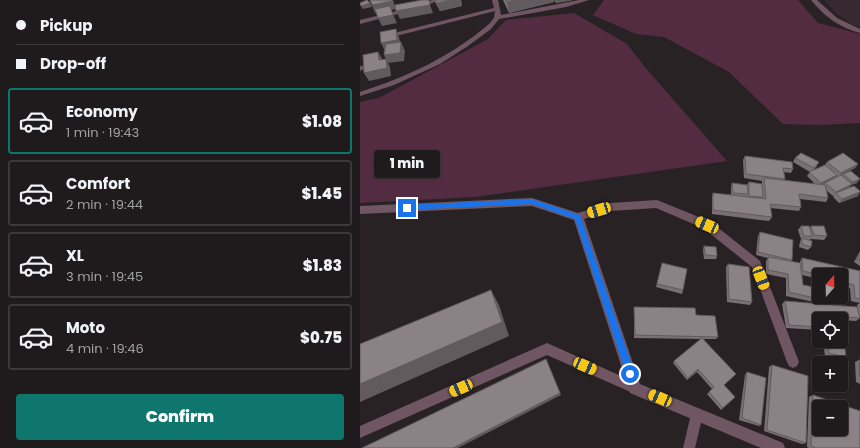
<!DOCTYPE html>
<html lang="en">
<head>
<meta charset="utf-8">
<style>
  :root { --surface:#1f1a1c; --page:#272325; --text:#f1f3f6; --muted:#a1a1a3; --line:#3c383b; --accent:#0f766e }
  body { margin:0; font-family:Poppins,sans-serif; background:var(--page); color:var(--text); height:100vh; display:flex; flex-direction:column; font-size:15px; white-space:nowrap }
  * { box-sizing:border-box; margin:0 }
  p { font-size:13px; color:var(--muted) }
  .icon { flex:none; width:22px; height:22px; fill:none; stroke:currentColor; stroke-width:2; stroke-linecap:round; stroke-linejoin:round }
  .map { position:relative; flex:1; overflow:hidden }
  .panel { display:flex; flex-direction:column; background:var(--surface); width:360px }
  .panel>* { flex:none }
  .top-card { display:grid; align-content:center; height:88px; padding:0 16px; background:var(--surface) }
  .needle { width:26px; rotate:20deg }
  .controls { position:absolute; left:452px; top:268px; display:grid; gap:8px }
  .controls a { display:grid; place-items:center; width:36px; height:36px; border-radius:4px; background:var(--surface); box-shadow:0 1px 3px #0004,0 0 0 1px var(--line); font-size:20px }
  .end { position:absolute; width:18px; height:18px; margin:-9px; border:5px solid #1a73e8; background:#fff; box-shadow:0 0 0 2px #fff }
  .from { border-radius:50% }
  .bubble { position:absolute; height:28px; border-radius:4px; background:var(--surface); box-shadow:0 1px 3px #0004,0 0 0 1px var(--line); font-size:13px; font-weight:800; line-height:28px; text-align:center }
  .car { position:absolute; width:12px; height:24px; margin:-12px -6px; border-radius:5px; box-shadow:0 0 3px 1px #0007; background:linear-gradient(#f5c518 24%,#345 0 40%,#f5c518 0 76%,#345 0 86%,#f5c518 0) }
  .top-card b { display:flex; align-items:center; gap:14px; height:38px; font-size:15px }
  .top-card b+b { border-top:1px solid var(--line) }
  .top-card i { width:10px; height:10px; background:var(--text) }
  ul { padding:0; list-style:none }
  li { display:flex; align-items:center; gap:12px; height:66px; margin:0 8px 6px; padding:0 8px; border:2px solid var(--line); border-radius:4px }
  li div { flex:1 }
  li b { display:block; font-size:15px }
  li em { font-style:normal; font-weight:800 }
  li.selected { border-color:var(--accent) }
  li>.icon { width:36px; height:36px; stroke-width:1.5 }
  .action { display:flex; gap:8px; margin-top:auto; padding:8px 16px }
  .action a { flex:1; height:46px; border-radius:4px; background:var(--accent); color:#fff; font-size:16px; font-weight:800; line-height:46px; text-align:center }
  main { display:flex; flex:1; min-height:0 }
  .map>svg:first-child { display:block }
</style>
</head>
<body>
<main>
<section class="panel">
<div class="top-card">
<b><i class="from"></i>Pickup</b>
<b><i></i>Drop-off</b>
</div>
<ul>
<li class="selected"><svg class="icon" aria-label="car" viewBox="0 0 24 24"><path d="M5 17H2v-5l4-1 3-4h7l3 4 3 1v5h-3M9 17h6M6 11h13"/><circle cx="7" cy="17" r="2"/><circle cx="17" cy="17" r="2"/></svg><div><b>Economy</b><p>1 min · 19:43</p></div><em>$1.08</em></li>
<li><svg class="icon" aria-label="car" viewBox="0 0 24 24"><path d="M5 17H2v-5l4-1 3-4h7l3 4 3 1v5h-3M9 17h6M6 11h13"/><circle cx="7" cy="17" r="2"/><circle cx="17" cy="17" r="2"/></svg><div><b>Comfort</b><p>2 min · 19:44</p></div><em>$1.45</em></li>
<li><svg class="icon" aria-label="car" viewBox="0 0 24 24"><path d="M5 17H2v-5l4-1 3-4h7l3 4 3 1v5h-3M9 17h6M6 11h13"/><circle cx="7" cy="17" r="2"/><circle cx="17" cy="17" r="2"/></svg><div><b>XL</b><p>3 min · 19:45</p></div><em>$1.83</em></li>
<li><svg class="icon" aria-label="car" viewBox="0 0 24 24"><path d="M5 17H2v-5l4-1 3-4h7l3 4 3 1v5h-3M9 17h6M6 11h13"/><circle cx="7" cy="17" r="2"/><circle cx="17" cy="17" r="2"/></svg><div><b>Moto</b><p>4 min · 19:46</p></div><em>$0.75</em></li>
</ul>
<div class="action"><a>Confirm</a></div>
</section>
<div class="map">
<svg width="500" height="448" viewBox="0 0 500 448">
  <rect width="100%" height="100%" fill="#292225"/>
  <polygon fill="#36292f" points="464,0 500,0 500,27 493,25 475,12"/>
  <g fill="#532c41">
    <polygon points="244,0 438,0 458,23 500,34 500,123 460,125 423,124 369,72 304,37 276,34 233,15"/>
    <polygon points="214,13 267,44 284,66 367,161 115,197 0,203 0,102 19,98 128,39 146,20"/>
  </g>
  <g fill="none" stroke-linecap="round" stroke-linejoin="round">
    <g fill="#705662" fill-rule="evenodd">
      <polygon points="187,343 279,384 281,388 279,392 275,394 187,355 0,438 0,426"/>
      <polygon points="337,408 341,410 343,414 335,448 323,448 331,414 333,410"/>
    </g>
    <g fill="#705662" fill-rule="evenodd">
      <polygon points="72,0 80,0 57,9 0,24 0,20 53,7"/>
      <path d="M132,0H138L141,15L219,0H229L206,7L139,19L131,29L108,46L80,64L34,85L0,96V92C47,77 92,56 129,24L134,18L135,11L28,38L26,37V35L134,8Z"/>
      <path d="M451,0H457L477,18L500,29V33C480,28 464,16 451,0Z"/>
      <polygon points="0,66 5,66 6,68 0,71"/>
      <polygon points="172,198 218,213 250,203 297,200 351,222 400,261 439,362 437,366 433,368 429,366 427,362 392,267 343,228 296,208 250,211 224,219 280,384 423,443 425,448 401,448 270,393 214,220 172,206 0,214 0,206"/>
    </g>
  </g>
  <g fill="#787073" fill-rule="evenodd">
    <polygon points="74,0 101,0 102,6 80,11"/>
    <polygon points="143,0 213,0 196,3 194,0 194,2 149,13"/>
    <polygon points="385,156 433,169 431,173 424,172 425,179 424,180 455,184 447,176 450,172 433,162 435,158 457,166 453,171 464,166 467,162 498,164 495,168 487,172 497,183 491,185 490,187 498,196 479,203 473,197 474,196 473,196 467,191 468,198 466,202 440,199 441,207 439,211 410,208 412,217 409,221 352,214 352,197 353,193 371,195 371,187 372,183 387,185 389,182 402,184 402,181 384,178 383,160"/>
    <polygon points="441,226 450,228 451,226 467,236 464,240 451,239 451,238 450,240 449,240 451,247 448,250 439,247 440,242 441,239 438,230"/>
    <path d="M400,232L432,260L431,262L440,263V262L442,258L500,271V316H499L500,318L496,321L481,320V319H459V330L426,328L422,304L425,301L463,304L426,296V278L406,274V261L408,258L396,255L398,236ZM442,275L459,279V275H481V297H478L485,298L488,295V288H490L491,301L500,303L497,305L498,312L469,304L472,302L443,285Z"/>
    <polygon points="344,246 357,256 356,259 344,259 343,250"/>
    <polygon points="500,251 500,266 494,262"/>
    <polygon points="302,263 323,290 322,294 296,287"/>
    <polygon points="368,264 392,302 390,305 367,302 366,267"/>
    <polygon points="274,307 336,315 358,337 356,339 344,339 364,385 375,397 361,410 347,394 352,389 337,372 327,380 313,363 314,361 341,339 274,338"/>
    <polygon points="463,341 481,341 486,357 482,359 465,356"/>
    <polygon points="499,360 500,360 500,384 496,382 495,362"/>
    <polygon points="412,365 446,443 442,444 404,431 409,367"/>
    <polygon points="387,372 401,425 399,426 379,420 385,375"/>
    <polygon points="453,395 500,448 449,448 447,447 449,397"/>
  </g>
  <g fill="#615b5e">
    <polygon points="33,0 36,9 31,10 37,23 22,26 18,18 31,10 15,13 12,5"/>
    <polygon points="91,0 101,0 102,6 80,11 77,3"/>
    <polygon points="155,0 194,0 194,2 149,13 147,2"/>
    <polygon points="195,0 213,0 196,3"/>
    <polygon points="10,3 12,7 3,9 1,6"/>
    <polygon points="70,5 73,13 40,19 36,11"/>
    <polygon points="36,29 39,37 41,47 41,42 45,51 44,61 28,63 24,55 25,51 21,43"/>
    <polygon points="18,52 23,60 19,60"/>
    <polygon points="26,59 30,67 31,76 9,81 4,73"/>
    <polygon points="459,162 457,166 451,173 454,168"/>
    <polygon points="498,164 495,168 484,174 483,174 479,177 481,173"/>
    <polygon points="477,175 474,180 465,183 463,184 458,187 461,183"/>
    <polygon points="500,179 497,183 491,185 489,188 476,193 473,196 476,192 490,185 493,182"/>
    <polygon points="500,192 498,196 479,203 482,199"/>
    <polygon points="131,290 139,305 149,336 0,402 0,384"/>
    <polygon points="186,359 201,395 98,448 93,448"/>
    <polygon points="338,369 337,372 327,380 328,378"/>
  </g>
  <g fill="#8b8286" stroke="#615b5e" fill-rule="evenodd">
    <polygon points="7,0 10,3 1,6 0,4 0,3"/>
    <polygon points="10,0 32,0 33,1 12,5"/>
    <polygon points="62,0 69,0 70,5 36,11 35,5"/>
    <polygon points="75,0 91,0 77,3"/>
    <polygon points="146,0 155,0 147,2"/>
    <polygon points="30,6 33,15 18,18 15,9"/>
    <polygon points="36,29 37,40 21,43 20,32"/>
    <polygon points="41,42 40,53 24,55 26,44"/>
    <polygon points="18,52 19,60 26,59 27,68 4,73 3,55"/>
    <polygon points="441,153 459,162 454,168 435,158"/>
    <polygon points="483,153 498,164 481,173 467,162"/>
    <polygon points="385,156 432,162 433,169 423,168 425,179 386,174"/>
    <polygon points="465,165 477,175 461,183 449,172"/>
    <polygon points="491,171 500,179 493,182 483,174"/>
    <polygon points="481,175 492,184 476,192 465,183"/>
    <polygon points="404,178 465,185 468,198 439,194 441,207 410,204 412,217 353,210 353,193 406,199"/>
    <polygon points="389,182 402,184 403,197 389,196"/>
    <polygon points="372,183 387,185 388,194 373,193"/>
    <polygon points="494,186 500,191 500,192 482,199 476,193"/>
    <polygon points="441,226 449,226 452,236 444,236"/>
    <polygon points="451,226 464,226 467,236 454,235"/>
    <polygon points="400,232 433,240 432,260 398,252"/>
    <polygon points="442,238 452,241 451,247 442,244"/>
    <polygon points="344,246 356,247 357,256 345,255"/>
    <polygon points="500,254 500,260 497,259"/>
    <polygon points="408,257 440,263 443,285 459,288 459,297 472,297 472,302 429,292 428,274 408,270"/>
    <polygon points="442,258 500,271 500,299 495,298 494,285 487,283 488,295 481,294 481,275 461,275 443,271"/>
    <polygon points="302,263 327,269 323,290 297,284"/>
    <polygon points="368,264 389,267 392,302 369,299"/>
    <polygon points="131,290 142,322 0,384 0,344"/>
    <polygon points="425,301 497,307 500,318 474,316 475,319 459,319 459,327 429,325"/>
    <polygon points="274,307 335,308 336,315 355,316 358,337 275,335"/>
    <polygon points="481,330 483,338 481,338"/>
    <polygon points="342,338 376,374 364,385 375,397 363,408 349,392 354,387 338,369 328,378 314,361"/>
    <polygon points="481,340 484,341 486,357 469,353 467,341 481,341"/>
    <polygon points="186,359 200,393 93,448 2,448"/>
    <polygon points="499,360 500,360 500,377"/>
    <polygon points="412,365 448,376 446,443 407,430"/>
    <polygon points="387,372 406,378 401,425 382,418"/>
    <path d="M453,395L500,411V448H456L451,446ZM459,407H481V429H459Z"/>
  </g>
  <polygon fill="#1a73e8" points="172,199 220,215 275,374 273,377 270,378 268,377 266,374 215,219 172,204 47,210 44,208 47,205"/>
</svg>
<div class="controls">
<a><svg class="needle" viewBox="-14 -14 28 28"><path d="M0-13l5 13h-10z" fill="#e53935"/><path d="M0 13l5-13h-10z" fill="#a1a1a3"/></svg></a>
<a><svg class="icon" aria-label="locate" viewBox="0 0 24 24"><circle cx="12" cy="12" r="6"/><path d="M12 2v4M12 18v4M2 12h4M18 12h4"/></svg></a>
<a>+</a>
<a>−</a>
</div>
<i class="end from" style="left:270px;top:374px"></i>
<i class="end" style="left:47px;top:208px"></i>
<div class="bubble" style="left:14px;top:150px;width:66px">1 min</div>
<i class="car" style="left:239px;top:210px;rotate:253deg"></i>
<i class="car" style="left:347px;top:225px;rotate:293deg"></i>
<i class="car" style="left:401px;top:278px;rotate:159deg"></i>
<i class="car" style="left:225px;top:366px;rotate:114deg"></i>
<i class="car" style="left:101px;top:388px;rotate:246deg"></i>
<i class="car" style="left:300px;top:398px;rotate:293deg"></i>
</div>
</main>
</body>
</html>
